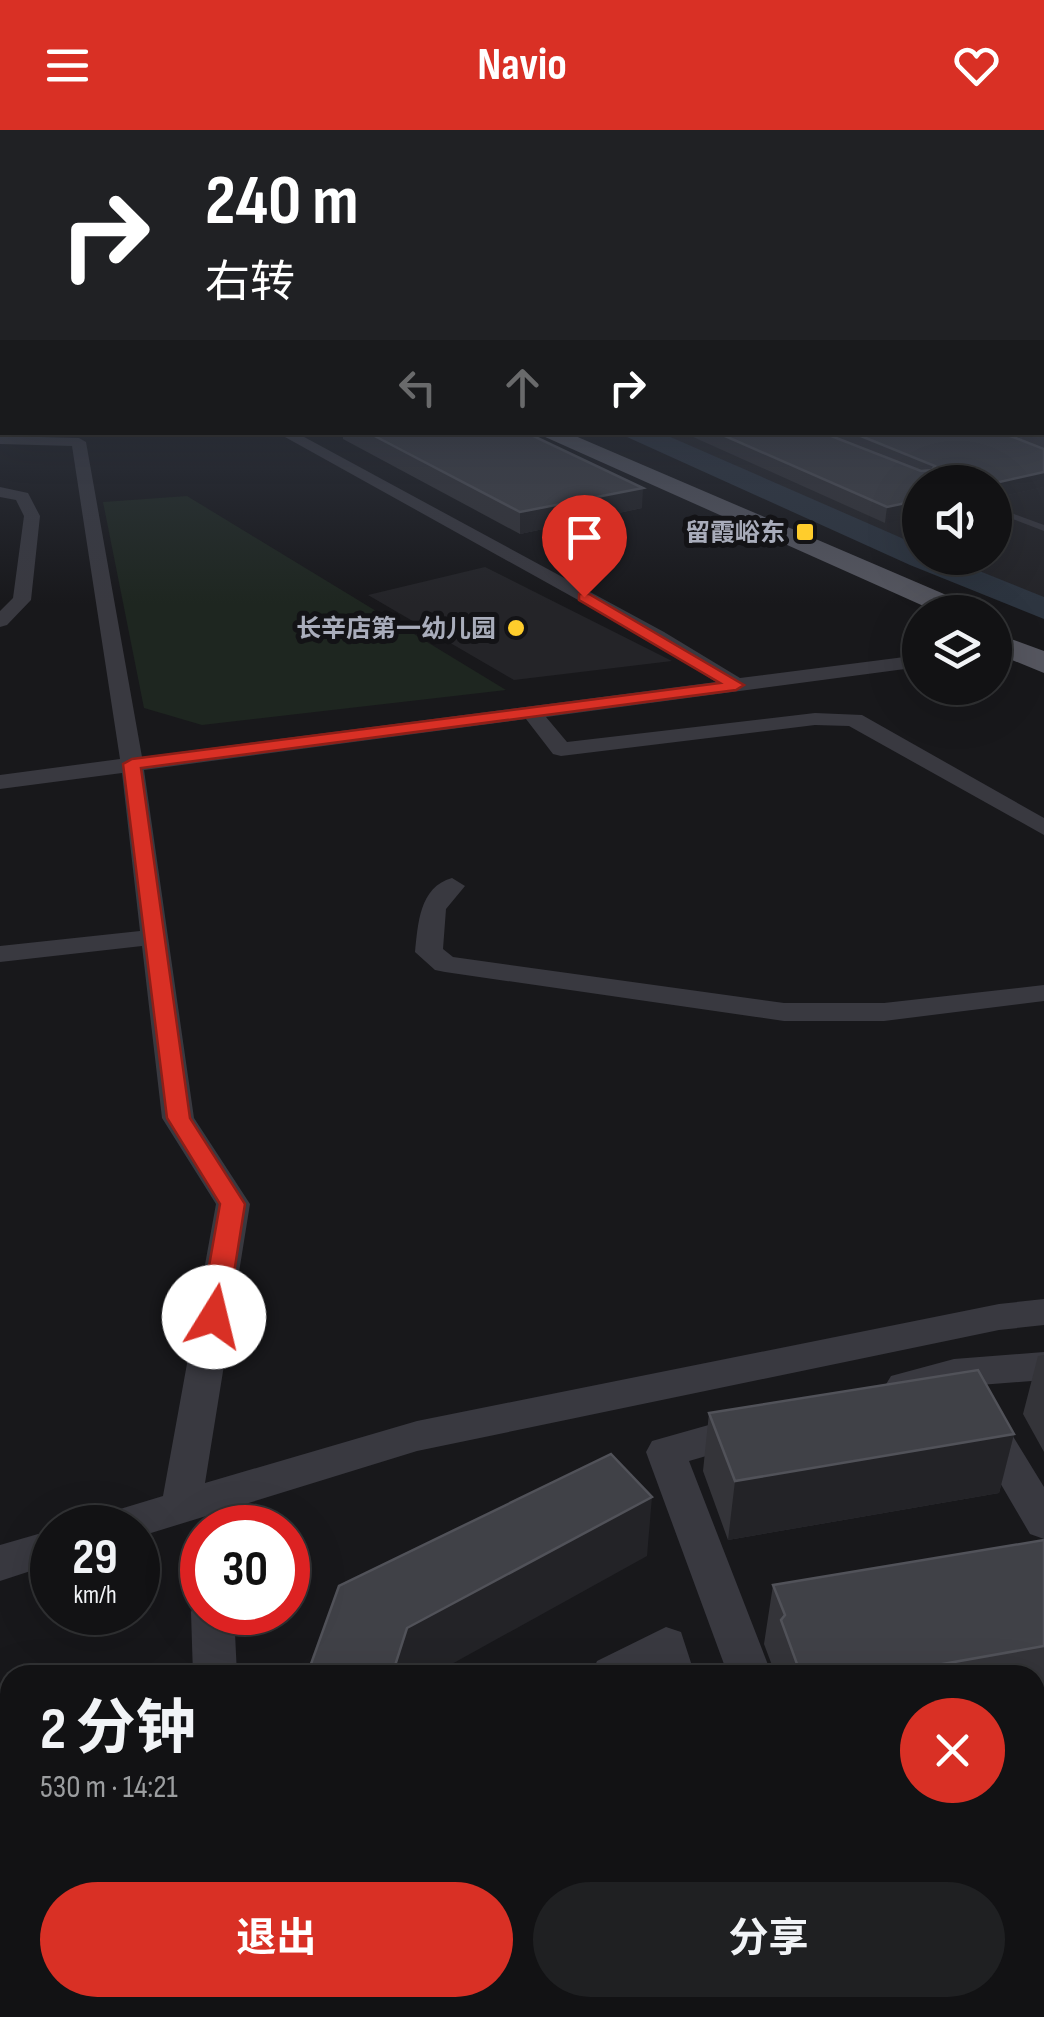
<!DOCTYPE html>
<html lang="zh">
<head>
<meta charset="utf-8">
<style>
  body { margin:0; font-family:"Sofia Sans Condensed","Noto Sans SC",sans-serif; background:#1f2022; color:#f1f3f6; height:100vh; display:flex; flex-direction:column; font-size:38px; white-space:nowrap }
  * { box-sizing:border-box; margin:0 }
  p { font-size:32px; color:#9c9ea0 }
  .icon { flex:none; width:55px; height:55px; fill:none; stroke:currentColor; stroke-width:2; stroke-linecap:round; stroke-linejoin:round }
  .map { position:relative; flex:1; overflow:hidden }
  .sheet { position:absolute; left:0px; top:1535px; width:1045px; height:352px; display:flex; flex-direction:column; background:#121214; border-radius:30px 30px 0 0; box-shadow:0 10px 40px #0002,0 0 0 2px #313234 }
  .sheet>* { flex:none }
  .top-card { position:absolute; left:0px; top:0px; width:1045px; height:305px; box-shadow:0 10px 40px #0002,0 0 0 2px #313234; background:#202124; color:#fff; overflow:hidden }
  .fabs { position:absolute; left:902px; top:335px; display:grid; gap:20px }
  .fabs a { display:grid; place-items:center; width:110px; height:110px; border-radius:50%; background:#121214; box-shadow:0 10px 40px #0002,0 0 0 2px #313234; font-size:50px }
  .speed { position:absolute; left:30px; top:1375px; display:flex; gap:20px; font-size:50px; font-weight:700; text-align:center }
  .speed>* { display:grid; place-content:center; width:130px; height:130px; border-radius:50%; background:#121214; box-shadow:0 10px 40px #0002,0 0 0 2px #313234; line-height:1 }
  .speed small { font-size:25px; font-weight:400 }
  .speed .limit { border:15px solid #d22; background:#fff; color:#111 }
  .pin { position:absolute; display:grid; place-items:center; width:85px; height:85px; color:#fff; margin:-102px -42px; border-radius:50% 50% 50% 0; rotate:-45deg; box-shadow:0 0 10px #0007 }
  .pin .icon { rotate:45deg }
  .me { position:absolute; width:110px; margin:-55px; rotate:9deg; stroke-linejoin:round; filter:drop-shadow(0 0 8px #0008) }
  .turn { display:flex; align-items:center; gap:35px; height:210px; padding:0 40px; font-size:45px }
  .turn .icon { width:130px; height:130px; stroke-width:2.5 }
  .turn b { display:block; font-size:70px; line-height:85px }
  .lanes { display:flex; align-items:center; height:95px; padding:0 40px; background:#0003; justify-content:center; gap:50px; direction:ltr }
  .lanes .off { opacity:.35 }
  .round { display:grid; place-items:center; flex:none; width:105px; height:105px; border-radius:52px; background:#1f2022 }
  .summary { display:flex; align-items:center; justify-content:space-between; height:170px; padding:0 40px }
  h1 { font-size:60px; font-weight:700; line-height:75px }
  .primary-button { display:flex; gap:20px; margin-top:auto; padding:20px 40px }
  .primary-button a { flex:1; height:115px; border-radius:60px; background:#d93025; color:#fff; font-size:40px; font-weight:700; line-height:115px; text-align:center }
  .primary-button a+a { background:#1f2022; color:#f1f3f6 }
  header { display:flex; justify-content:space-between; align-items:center; height:130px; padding:0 40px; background:#d93025; color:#fff; font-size:45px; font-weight:700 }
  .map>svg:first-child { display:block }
  .built { fill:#242428 }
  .green { fill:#1e2620 }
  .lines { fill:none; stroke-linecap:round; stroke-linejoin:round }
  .river { fill:#2d3540; fill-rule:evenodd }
  .lane { fill:#393940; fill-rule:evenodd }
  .street { fill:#393940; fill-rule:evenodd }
  .primary { fill:#55565f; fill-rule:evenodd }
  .wall { fill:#343439; fill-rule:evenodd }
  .shaded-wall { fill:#232327 }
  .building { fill:#404147; stroke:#515259; stroke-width:2.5 }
  .route { fill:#d93025; stroke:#8d1f18; stroke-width:2.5 }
  .poi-dot { fill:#ffcd2c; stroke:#131316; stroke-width:4 }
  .labels { text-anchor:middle; stroke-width:10; stroke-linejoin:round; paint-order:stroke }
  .far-poi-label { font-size:25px; font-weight:bold; fill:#a9adbb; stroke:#131316; text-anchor:end }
</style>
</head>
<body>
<header><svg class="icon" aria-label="menu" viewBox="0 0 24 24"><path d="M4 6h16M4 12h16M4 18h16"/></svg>Navio<svg class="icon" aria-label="heart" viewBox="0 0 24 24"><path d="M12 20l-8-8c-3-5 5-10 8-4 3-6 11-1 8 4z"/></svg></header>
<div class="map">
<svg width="1044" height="1887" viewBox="0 0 1044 1887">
  <rect width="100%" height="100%" fill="#18181b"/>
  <path class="built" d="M1044 209V468L946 428H995V352H920V416L649 303 1042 302Z
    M485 437 672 531 514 550 368 465Z"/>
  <path class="green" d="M187 366 506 560 202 595 144 578 103 372Z"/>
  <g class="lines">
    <path class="river" d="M624 302H659L920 416V428H947L1044 467V489L910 435 627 307Z"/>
    <path class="lane" d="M1042 253H1044V257H1042Z
      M1044 302V306L997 315 993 313Z
      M995 377 1044 395V401L995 382Z"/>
    <path class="street" d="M276 302H295L664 502 740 548 920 525V537L546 587 567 612 815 583 862 585 1044 688V705L849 596 815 595 561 626 553 624 526 589 144 640 194 988 250 1074 205 1353 417 1291 999 1174 1044 1169V1195L999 1200 417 1321 138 1407V1398H91L97 1386 163 1366 216 1074 162 988 142 816 0 832V816L140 801 122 643 0 659V645L120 629 72 316 0 314V306L79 308 86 312 142 627 716 552 650 510Z
      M0 357 28 363 40 386 31 470 7 495 0 497V481L13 468 24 386 16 370 0 367Z
      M452 748 465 756 446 779 443 819 453 827 784 873H884L1044 855V871L884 891H784L445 842 435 840 415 822C418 795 419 757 452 748Z
      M1044 1222V1250L954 1257 904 1270 891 1266 885 1256 891 1246 954 1229Z
      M986 1281 1000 1285 1044 1357V1409L1030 1404 967 1296 972 1285Z
      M744 1285 758 1289 763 1300 758 1311 689 1331 772 1545H728L646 1322 652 1311Z
      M52 1400V1434L0 1451V1415Z
      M202 1467V1482H234L237 1545H193L191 1482 197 1469Z
      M666 1497 681 1502 695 1545H591L597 1531Z
      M1044 1598V1640L1035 1642V1600Z
      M1044 1727V1785L1035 1789V1731Z
      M207 1878H259L263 1887H210Z
      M347 1878H399L396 1887H344Z
      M726 1878H778L781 1887H729Z
      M918 1878H974L971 1887H914Z"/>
    <path class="primary" d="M534 302H566L972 476 976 482H937Z
      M995 503 1044 521V543L995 523Z"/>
  </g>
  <path class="wall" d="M1042 260H1044V357L995 368V352L885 393 682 302H1042ZM1023 303 1022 311 1007 305Z
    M343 302H525L642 378 520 404 343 309Z
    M1044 1225V1322L1023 1284 1038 1226Z
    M709 1283 1014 1304 999 1363 728 1410 703 1341Z
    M1044 1410V1571L1035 1572V1545H772L773 1538 764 1514 773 1455Z"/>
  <path class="shaded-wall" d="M1044 342V357L995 368V353Z
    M643 358 642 378 520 404V382Z
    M920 370V385L885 393 887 377Z
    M1014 1304 999 1363 728 1410 735 1351Z
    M652 1367 647 1426 432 1545H392L407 1498Z"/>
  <path class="building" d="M1042 261H1044V286H1042Z
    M1042 295H1044V306L1033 302H1042Z
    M367 302H525L643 358 520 382Z
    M716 302H821L921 341 932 340 935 336 851 302H1000L1044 319V342L995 353 920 352V370L887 377Z
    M978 1240 1014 1304 735 1351 709 1283Z
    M611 1324 652 1367 407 1498 392 1545H307L339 1456Z
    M1044 1410V1516L881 1545H801L781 1490 785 1485 773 1455Z
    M582 1878H691L697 1887H565Z"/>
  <linearGradient id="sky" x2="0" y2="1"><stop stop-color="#0d0d0f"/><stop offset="0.44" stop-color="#373d4a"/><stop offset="1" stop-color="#373d4a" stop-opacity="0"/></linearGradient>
  <rect width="1044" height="474" fill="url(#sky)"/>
  <path class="route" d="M579 464H589L744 555 736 560 141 638 190 988 245 1074 227 1187 223 1194H204L200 1187 220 1074 167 988 123 634 132 629 720 553 579 470Z"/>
  <g class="poi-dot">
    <rect x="795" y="392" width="20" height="20" rx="5"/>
    <circle cx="516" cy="498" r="10"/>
  </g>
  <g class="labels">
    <g class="far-poi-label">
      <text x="785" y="411">留霞峪东</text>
      <text x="496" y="507">长辛店第一幼儿园</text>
    </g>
  </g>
</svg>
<div class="fabs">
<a><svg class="icon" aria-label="sound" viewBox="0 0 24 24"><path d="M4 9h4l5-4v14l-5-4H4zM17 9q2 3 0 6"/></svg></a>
<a><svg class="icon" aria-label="layers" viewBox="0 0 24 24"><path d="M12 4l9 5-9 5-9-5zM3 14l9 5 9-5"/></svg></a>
</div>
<div class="speed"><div>29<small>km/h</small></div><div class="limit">30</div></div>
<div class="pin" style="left:584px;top:467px;background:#d93025"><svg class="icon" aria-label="arrive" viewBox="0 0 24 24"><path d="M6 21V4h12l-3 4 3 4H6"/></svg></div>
<svg class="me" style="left:214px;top:1187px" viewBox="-20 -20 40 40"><circle r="19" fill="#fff"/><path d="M0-13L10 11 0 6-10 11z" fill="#d93025"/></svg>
<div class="top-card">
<div class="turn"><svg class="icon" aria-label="right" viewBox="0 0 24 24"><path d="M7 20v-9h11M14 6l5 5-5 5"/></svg><div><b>240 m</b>右转</div></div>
<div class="lanes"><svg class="icon off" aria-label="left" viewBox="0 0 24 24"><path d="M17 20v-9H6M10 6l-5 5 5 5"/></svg><svg class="icon off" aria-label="ahead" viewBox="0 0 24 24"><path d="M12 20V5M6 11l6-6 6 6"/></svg><svg class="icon" aria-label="right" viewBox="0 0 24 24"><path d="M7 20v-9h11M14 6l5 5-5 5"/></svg></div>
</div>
<section class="sheet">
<div class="summary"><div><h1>2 分钟</h1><p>530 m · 14:21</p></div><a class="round" style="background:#d93025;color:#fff"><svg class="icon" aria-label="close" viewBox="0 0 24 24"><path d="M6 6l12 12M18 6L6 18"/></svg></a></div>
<div class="primary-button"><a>退出</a><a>分享</a></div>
</section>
</div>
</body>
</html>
